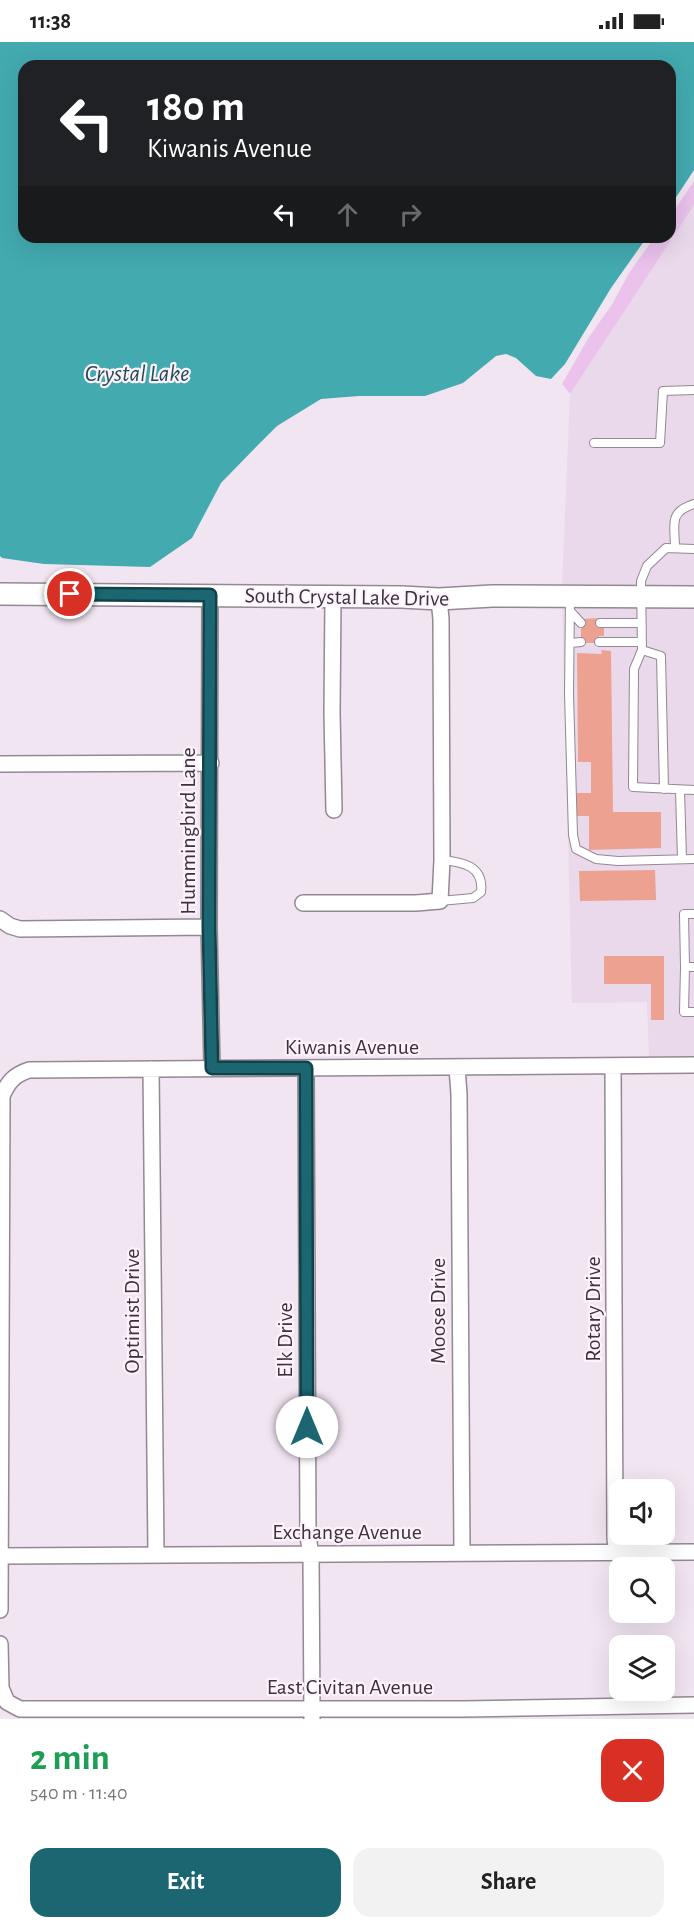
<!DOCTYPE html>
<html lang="en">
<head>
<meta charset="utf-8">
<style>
  body { margin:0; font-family:"Alegreya Sans",sans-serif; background:#f2f2f2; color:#222; height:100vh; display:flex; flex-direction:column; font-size:22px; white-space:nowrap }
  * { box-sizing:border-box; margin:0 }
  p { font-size:20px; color:#767676 }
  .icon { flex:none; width:33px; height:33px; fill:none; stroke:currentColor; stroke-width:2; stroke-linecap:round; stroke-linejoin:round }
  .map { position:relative; height:1677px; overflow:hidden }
  .details { display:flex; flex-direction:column; background:#fff; flex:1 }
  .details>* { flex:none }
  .banner { position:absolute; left:18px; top:18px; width:658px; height:183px; border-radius:18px; box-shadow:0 6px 24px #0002; background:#202124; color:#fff; overflow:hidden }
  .fabs { position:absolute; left:609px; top:1437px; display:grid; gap:12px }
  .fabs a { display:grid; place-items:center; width:66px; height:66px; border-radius:12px; background:#fff; box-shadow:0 6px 24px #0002; font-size:30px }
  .pin { position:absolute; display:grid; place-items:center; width:51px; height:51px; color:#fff; margin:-26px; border:3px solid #fff; border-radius:50%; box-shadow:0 2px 6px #0007 }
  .me { position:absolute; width:66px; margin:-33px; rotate:0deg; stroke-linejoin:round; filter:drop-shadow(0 0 4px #0008) }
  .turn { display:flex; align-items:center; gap:21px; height:126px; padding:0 30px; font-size:27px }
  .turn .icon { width:78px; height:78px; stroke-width:2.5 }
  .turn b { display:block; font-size:42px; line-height:51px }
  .lanes { display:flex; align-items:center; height:57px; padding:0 30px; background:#0003; justify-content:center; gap:30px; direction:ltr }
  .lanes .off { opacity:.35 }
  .round { display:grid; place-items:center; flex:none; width:63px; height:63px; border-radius:18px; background:#f2f2f2 }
  .head { display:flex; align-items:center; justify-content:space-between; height:102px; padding:0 30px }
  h1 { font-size:36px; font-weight:700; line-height:45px; color:#1e9e55 }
  .cta { display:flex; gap:12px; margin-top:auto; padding:12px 30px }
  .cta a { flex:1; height:69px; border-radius:18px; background:#1b6671; color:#fff; font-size:24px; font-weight:700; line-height:69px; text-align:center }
  .cta a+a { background:#f2f2f2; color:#222 }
  .status { display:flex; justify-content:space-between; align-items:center; height:42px; padding:0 30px; background:#fff; direction:ltr }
  .status svg { height:16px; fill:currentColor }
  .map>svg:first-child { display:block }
  .built { fill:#ead8eb }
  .green { fill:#eac2ec }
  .water { fill:#43aab0 }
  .building { fill:#eda190 }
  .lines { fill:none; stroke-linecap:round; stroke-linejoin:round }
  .lane-casing { stroke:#938893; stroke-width:10 }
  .street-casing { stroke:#938893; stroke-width:18 }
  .secondary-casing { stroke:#938893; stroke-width:24 }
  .lane { stroke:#fff; stroke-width:8 }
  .street { stroke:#fff; stroke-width:15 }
  .secondary { stroke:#fff; stroke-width:21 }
  .route-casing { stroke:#124249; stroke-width:15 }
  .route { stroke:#1b6671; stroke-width:10 }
  .labels { text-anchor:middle; stroke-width:4.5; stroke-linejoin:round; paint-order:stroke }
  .street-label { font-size:22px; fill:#393439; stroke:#fff2ff }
  .water-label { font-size:24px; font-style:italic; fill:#214f51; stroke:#fff2ff }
</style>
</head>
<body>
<div class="status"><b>11:38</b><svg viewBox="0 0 49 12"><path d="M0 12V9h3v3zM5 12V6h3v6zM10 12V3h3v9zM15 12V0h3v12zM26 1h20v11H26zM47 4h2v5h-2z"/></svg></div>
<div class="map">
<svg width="694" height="1677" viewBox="0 0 694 1677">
  <rect width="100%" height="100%" fill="#f1e5f2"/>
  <path class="built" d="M694 163V547L562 546 570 352Z
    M562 561 694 563V1016H649L647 960 572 961Z"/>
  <path class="green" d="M694 139V163L570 352 562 342 589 295 613 261 629 231 655 195H670L671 173Z"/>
  <path class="water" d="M0 0H694V128L671 163 670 24H24V195H647L611 246 565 322 551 337 536 334 516 316 506 312 496 314 463 341 425 354H359L321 357 277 384 256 405 221 441 192 496 150 525 44 522 2 516 0 514Z"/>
  <path class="building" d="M600 576V584H604V594H599V601H581V577Z
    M601 608 611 609 613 770H661V806L589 808V774H577V751H591V720H578L577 611 602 612Z
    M655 828 656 858 580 859 579 829Z
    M604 914H664V978H651V942H604Z"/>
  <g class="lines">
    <defs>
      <path id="lane" d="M594 401H660L663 349 694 348
        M675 506C675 483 668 470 694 462
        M694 507 666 506 647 524 641 539 642 608 634 627 633 745 694 748
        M570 555 569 652 573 793 576 807 596 817 618 819 694 817
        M570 569 581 581
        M600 581H641
        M599 600H642
        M570 601 581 600
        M642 608 661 614 664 747
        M680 748 682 817
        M440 859 473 856 481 850C484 824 463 820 442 818
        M685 925 684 872H694
        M694 925H685L684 970H694"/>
      <path id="street" d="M210 553 209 885 212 1026
        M333 554 332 671 334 768
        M0 722 211 721
        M303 861H416L440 859 442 818 441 577 439 557
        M0 877 10 884 20 887 209 885
        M613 1024 615 1497 617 1510
        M306 1026 308 1495 311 1512 312 1677
        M457 1026 459 1052 462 1511
        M151 1027 156 1512
        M1 1514 694 1510
        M0 1568 2 1054C8 1040 14 1033 29 1028L694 1023
        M0 1602 1 1646 7 1660 20 1667H463L694 1663"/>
      <path id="secondary" d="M0 552 402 555 439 557 492 554 694 555"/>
    </defs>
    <use href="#lane" class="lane-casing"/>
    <use href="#street" class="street-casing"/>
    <use href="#secondary" class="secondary-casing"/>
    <use href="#lane" class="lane"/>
    <use href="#street" class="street"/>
    <use href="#secondary" class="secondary"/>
  </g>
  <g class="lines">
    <defs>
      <path id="route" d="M70 552 210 553 209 885 212 1026H306L307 1385"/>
    </defs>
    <use href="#route" class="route-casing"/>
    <use href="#route" class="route"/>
  </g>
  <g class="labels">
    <g class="street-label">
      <text transform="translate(347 554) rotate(1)" y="8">South Crystal Lake Drive</text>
      <text transform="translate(187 789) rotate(-90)" y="8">Hummingbird Lane</text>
      <text x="352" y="1012">Kiwanis Avenue</text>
      <text transform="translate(592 1267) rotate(-90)" y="8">Rotary Drive</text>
      <text transform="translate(131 1269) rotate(-90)" y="8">Optimist Drive</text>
      <text transform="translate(437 1269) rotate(-90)" y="8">Moose Drive</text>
      <text transform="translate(284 1298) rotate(-90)" y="8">Elk Drive</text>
      <text x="347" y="1497">Exchange Avenue</text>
      <text x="350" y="1652">East Civitan Avenue</text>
    </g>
    <g class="water-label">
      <text x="137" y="339">Crystal Lake</text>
    </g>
  </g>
</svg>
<div class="fabs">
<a><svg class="icon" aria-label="sound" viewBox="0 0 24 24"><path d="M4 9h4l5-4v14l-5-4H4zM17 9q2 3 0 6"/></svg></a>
<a><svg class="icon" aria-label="search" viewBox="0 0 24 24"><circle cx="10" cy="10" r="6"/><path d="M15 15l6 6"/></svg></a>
<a><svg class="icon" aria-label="layers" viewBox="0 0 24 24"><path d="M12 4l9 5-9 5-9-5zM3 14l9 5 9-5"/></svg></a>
</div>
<div class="pin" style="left:70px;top:552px;background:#d93025"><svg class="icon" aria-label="arrive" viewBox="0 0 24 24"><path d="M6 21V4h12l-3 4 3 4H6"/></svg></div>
<svg class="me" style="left:307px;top:1385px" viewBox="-20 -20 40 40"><circle r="19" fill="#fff"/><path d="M0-13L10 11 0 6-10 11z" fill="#1b6671"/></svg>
<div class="banner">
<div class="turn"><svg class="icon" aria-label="left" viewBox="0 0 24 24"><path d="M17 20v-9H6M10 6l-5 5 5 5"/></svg><div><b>180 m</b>Kiwanis Avenue</div></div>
<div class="lanes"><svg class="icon" aria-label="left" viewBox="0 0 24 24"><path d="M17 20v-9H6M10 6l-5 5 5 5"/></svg><svg class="icon off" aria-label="ahead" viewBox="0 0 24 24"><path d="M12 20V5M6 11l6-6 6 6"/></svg><svg class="icon off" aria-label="right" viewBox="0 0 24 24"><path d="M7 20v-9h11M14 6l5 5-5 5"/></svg></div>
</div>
</div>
<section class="details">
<div class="head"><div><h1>2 min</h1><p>540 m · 11:40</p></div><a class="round" style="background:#d93025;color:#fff"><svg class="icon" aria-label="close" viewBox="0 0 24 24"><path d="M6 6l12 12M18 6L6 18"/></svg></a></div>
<div class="cta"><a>Exit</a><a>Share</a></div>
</section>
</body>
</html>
